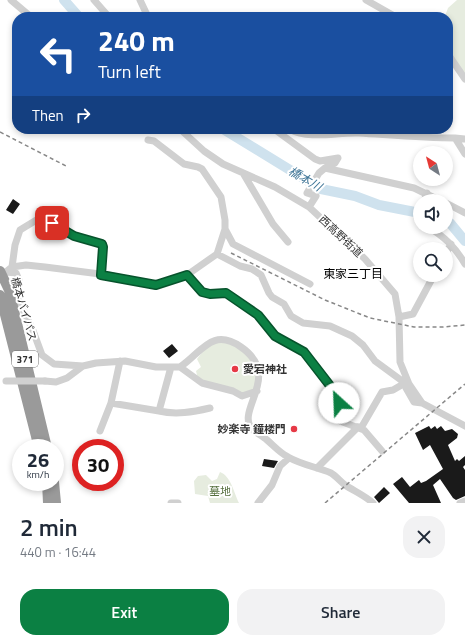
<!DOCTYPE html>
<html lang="en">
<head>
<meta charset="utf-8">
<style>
  body { margin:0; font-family:"Titillium Web","Noto Sans JP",sans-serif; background:#f2f2f3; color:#1f2937; height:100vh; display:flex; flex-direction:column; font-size:15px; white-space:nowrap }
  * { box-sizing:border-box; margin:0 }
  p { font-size:13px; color:#747a83 }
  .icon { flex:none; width:22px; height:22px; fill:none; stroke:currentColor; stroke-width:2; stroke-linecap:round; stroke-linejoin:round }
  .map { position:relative; height:503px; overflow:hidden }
  .panel { display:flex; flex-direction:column; background:#fff; flex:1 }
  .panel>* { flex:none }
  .hud { position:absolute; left:12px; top:12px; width:441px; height:122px; border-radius:16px; box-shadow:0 2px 6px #0003; background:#1a4fa0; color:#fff; overflow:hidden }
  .needle { width:26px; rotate:324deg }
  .buttons { position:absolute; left:413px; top:146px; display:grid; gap:8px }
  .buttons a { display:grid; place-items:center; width:40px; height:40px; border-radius:50%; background:#fff; box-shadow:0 2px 6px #0003; font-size:20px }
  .speed { position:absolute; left:12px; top:439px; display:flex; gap:8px; font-size:20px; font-weight:700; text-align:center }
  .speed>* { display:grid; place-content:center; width:52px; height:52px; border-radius:50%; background:#fff; box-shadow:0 2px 6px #0003; line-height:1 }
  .speed small { font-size:10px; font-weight:400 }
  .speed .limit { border:6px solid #d22; background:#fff; color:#111 }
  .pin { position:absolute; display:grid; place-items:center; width:34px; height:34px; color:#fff; margin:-17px; border-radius:8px; box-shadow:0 2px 6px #0006 }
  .me { position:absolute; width:44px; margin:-22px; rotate:335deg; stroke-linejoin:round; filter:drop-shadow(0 0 3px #0008) }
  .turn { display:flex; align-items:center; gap:14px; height:84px; padding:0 20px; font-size:18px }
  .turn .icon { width:52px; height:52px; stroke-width:2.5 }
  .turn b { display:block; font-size:28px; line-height:34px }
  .then { display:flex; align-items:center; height:38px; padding:0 20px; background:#0003; gap:8px; font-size:15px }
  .round { display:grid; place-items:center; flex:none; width:42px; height:42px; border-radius:16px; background:#f2f2f3 }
  .head { display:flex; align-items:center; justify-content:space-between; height:68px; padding:0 20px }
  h1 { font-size:24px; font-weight:600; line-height:30px }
  .cta { display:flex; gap:8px; margin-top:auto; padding:8px 20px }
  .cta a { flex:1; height:46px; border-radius:16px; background:#0b8043; color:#fff; font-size:16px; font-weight:600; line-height:46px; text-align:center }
  .cta a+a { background:#f2f2f3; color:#1f2937 }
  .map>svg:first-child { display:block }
  .green { fill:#e6ecdf }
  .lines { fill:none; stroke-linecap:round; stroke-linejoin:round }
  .river { stroke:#cfe2ee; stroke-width:10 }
  .building { fill:#1a1a1a }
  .minor { stroke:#d0d0d0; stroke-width:7 }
  .highway { stroke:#9a9a9a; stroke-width:10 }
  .rail { stroke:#888; stroke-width:1.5; stroke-dasharray:4 3; stroke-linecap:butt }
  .minor-bridge { stroke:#d0d0d0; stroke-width:7 }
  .route-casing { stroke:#07532c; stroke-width:10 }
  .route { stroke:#0b8043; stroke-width:7 }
  .poi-dot { fill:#e63946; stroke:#fff; stroke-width:1.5 }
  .labels { text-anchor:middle; stroke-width:4; stroke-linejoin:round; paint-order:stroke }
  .shield { fill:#fff; stroke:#707070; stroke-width:1 }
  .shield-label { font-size:10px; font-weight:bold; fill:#333 }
  .street-label { font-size:11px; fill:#333; stroke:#fff }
  .poi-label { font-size:11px; font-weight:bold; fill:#333; stroke:#fff; text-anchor:start }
  .park-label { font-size:11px; fill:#56703f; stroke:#fff }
  .water-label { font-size:12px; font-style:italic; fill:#3f7597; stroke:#fff }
  .neighbourhood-label { font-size:12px; fill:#000; stroke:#fff }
</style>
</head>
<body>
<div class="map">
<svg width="465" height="503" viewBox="0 0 465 503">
  <rect width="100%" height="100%" fill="#fff"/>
  <path class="green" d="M457 0H465V79L448 54V17L445 16 448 8Z
    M229 341 253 358 258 388 246 395 198 379 196 371 201 367 197 359C210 343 208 344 229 341Z
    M220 472C231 476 234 493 239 503H210L208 496 195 494 194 481 198 476 206 475 212 481 217 479Z"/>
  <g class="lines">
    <path class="river" d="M64 0 79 17
      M223 129 321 189 355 196 379 205 420 213
      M446 222 450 223 465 241"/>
  </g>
  <path class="building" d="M13 199 20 204 13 214 6 210Z
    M172 344 178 351 169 358 163 351Z
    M429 426 431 429 435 426 437 429 441 426 445 431 452 429 458 434 457 438 448 445 455 461 457 459 459 461 465 456V465L463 467 465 470V496L456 500 453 498 440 479 433 485 441 503H409L393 484 402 477 410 487 419 480 421 483 426 481 443 469 430 445 423 450 415 433Z
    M264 459 278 461 274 468 262 466Z
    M384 487 390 493 379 503 374 497Z"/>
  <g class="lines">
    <path class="minor" d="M11 0 31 17
      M94 0 109 17
      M140 0 148 17
      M366 0 396 17
      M448 54 465 79
      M180 129 204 151 223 164 275 187 309 207 365 259 395 294 399 317 400 362 409 384 422 403 465 426
      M274 129 315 159 320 161 338 158 335 163 325 168
      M289 129C311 140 336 132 359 133 391 135 423 138 455 138L465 154
      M455 138 465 139
      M148 140 154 141 184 164 198 167 202 169 221 197 225 220V229
      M243 173 273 224 288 242
      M424 201 427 193
      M446 203 465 213
      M309 207 316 196 307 193 319 173 325 168 414 188 441 201
      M420 210 417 218 420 222
      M428 227C445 237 455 247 465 264
      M446 253 451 244
      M217 254 225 229 233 244 310 284
      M12 267 15 245 20 230 43 216 66 232 102 244 101 275
      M0 272H6L12 267 26 265 45 267 108 275 156 285 187 275 217 254 240 266 252 269 261 275 269 293 272 297 284 304 291 316 303 323 330 326 352 336 363 345 375 361 405 383 406 388 414 402 422 403
      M6 272 16 273 19 280 17 291 19 302 32 328 42 355 54 364 83 366
      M187 275 202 292 210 294 223 292 237 300 259 315 275 336 304 352 338 396V417L340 421 364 430 382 451
      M399 317 413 314 434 275
      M171 367 159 411C176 415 193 412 210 408
      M180 367 202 383 233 391 242 396 257 391
      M45 381 56 382 67 378 83 366 96 363 125 361 156 367H180C202 352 212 327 241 347 283 376 235 410 252 429 256 433 263 436 267 440 274 446 280 453 288 457 302 465 317 467 331 473 336 476 340 481 345 485 354 491 364 495 373 503
      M111 403 120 361
      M361 428 382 392 393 390 405 383H408
      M100 431 111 403 159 411
      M317 468 358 427
      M171 503H178
      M258 503 272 485 280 466 289 458
      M460 503 465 501"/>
    <path class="highway" d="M0 271 9 290 47 448
      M0 295 39 448
      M47 482 48 503
      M54 482 56 503"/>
    <path class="rail" d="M0 132 68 167
      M231 253 325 300 370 318 414 327H443L465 325
      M325 503 465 384"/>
    <path class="minor-bridge" d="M6 381H45"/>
  </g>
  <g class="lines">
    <defs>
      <path id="route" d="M52 223 74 236 102 244 103 247 101 275 156 285 187 275 202 292 210 294 226 293 258 315 275 336 304 352 338 396 339 403"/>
    </defs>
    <use href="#route" class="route-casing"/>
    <use href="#route" class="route"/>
  </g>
  <g class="poi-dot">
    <circle cx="235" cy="369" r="4"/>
    <circle cx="294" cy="429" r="4"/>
  </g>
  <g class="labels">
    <rect class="shield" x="12" y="351" width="26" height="16" rx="3"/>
    <g class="shield-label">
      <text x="25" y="363">371</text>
    </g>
    <g class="street-label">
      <text transform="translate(341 236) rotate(43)" y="4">西高野街道</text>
      <text transform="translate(24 309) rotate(74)" y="4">橋本バイパス</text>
    </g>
    <g class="poi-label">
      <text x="243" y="373">愛宕神社</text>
      <text x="286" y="433" text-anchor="end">妙楽寺 鐘楼門</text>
    </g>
    <g class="park-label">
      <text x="220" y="495">墓地</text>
    </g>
    <g class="water-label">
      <text transform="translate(305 179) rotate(30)" y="4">橋本川</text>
    </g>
    <g class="neighbourhood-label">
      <text x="353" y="278">東家三丁目</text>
    </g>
  </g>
</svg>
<div class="buttons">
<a><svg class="needle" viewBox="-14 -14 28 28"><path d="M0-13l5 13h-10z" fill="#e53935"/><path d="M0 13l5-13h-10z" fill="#747a83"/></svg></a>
<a><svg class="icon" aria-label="sound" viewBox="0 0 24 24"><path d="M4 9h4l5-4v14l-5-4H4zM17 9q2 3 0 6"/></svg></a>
<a><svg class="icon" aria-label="search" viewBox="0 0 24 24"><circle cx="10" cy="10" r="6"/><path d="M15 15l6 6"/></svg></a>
</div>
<div class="speed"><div>26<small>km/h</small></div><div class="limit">30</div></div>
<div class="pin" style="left:52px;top:223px;background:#d93025"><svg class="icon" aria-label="arrive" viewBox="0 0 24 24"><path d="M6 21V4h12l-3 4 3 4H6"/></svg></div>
<svg class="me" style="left:339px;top:403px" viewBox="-20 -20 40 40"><circle r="19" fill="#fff"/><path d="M0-13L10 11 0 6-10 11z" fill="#0b8043"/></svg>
<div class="hud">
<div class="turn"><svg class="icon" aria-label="left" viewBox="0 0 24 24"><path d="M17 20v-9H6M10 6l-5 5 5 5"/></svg><div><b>240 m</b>Turn left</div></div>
<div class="then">Then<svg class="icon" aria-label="right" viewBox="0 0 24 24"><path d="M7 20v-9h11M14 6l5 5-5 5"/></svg></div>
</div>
</div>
<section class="panel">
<div class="head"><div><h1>2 min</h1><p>440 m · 16:44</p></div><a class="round"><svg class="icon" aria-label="close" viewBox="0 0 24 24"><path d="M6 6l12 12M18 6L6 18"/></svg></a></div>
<div class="cta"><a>Exit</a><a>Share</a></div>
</section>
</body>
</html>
